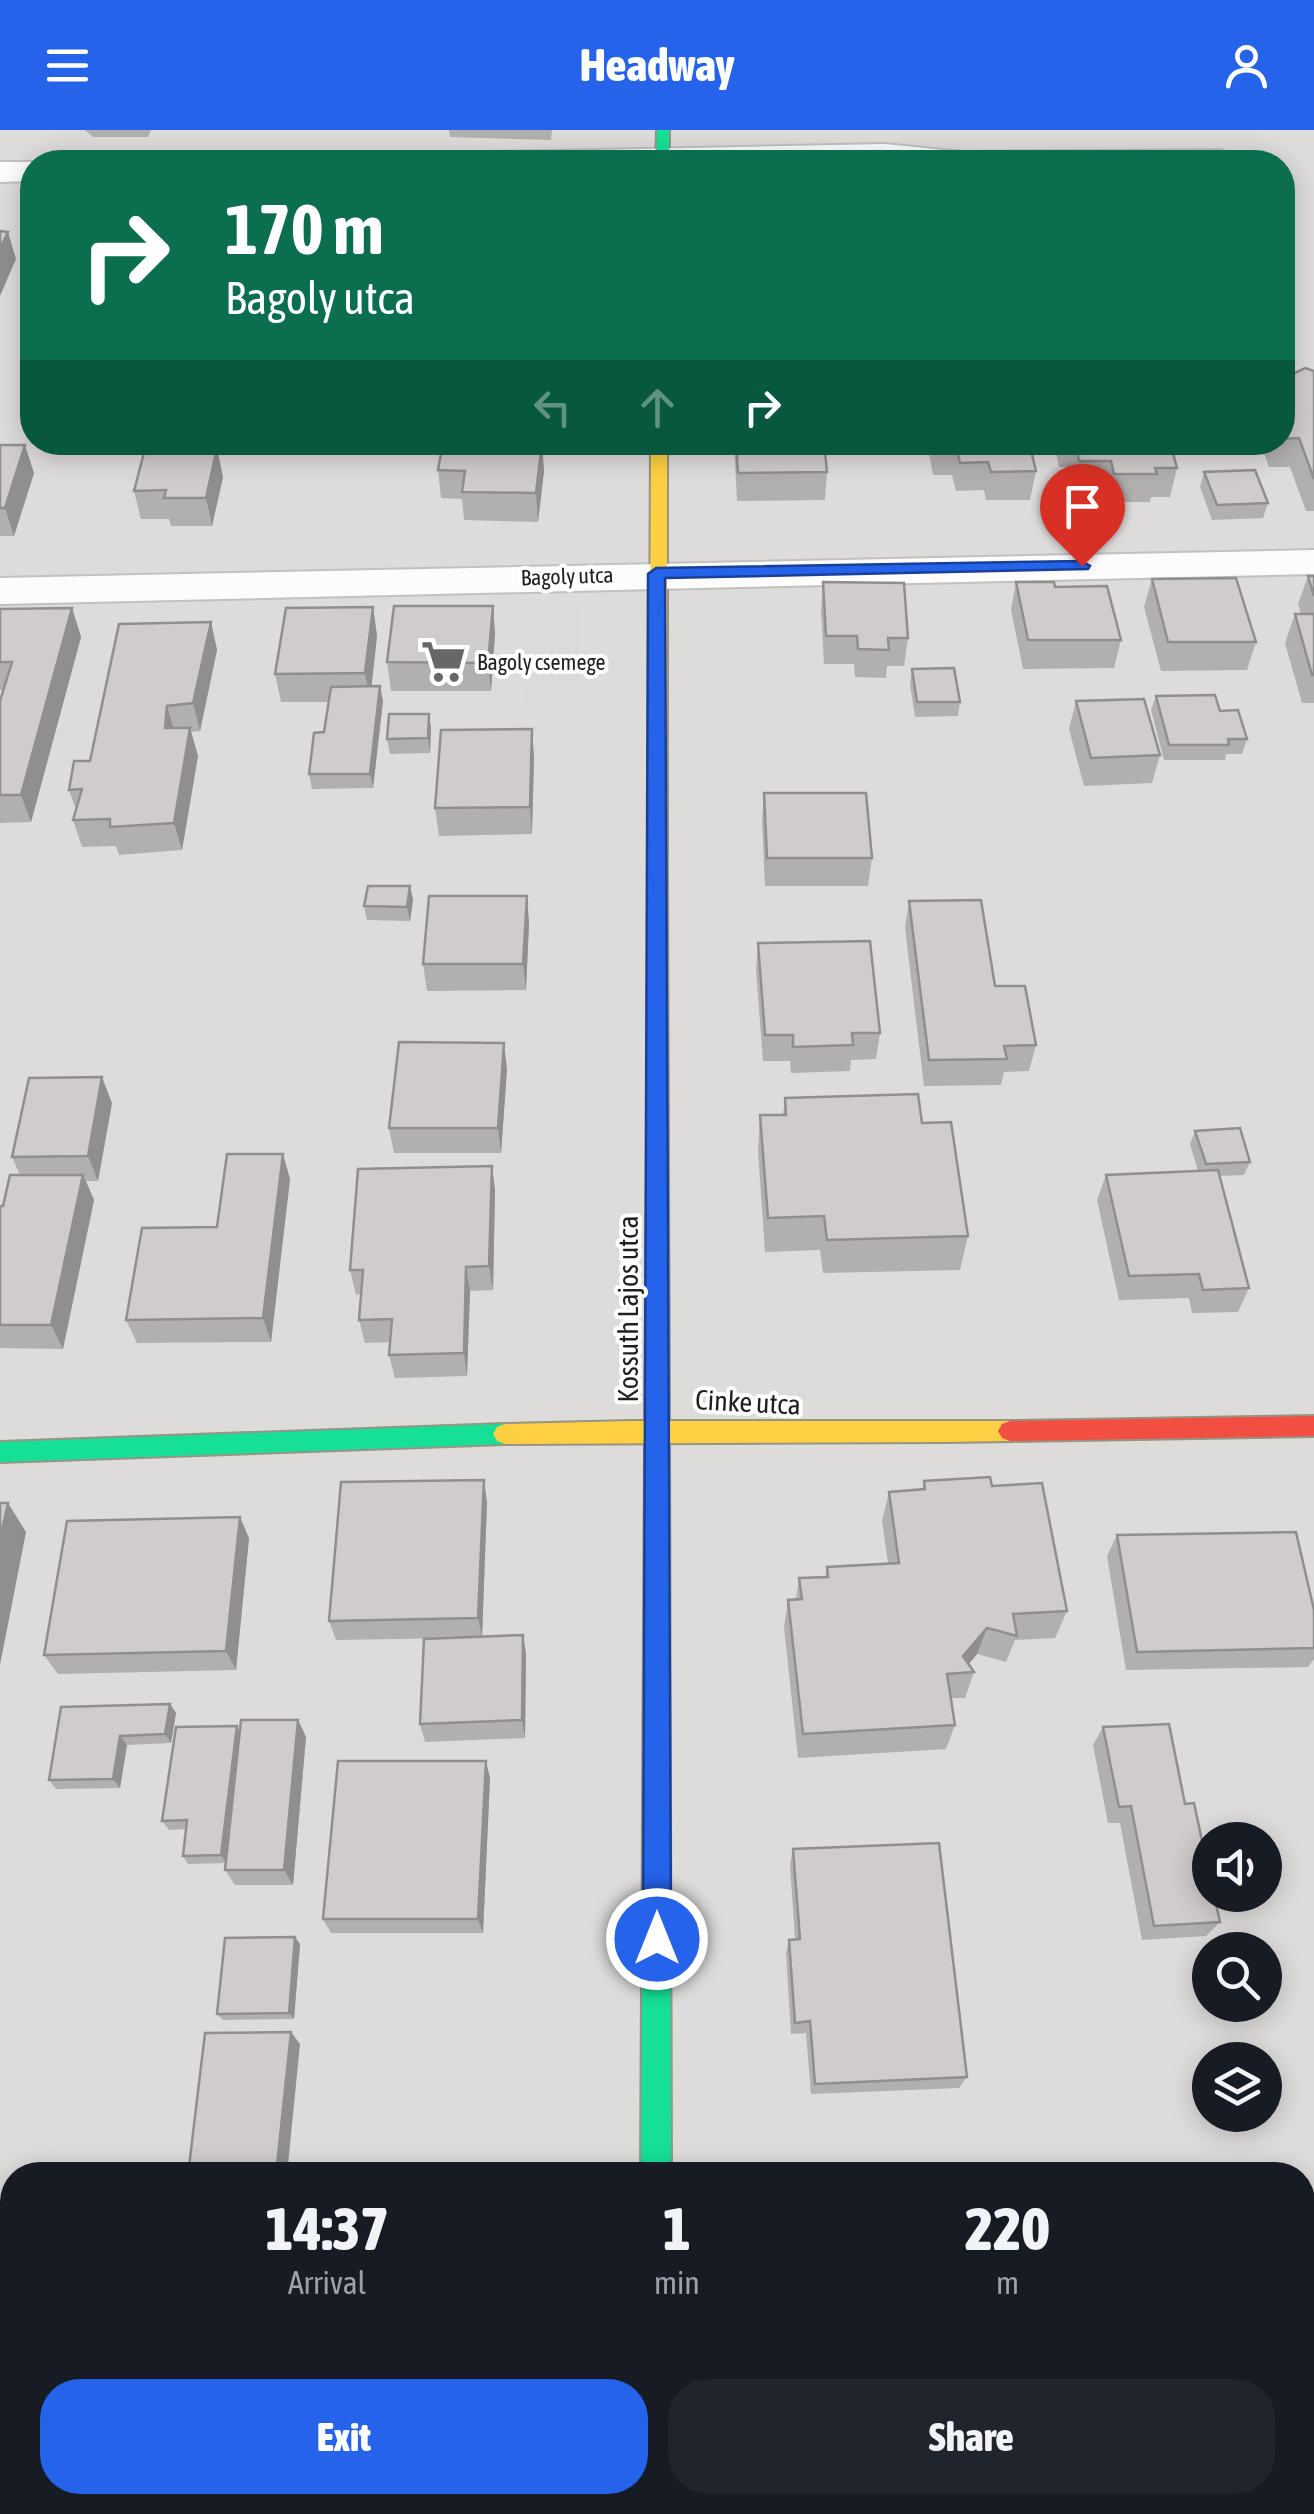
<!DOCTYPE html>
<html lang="en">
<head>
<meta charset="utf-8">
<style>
  body { margin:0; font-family:"Asap Condensed",sans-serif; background:#20242c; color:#f1f3f6; height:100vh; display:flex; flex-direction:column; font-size:38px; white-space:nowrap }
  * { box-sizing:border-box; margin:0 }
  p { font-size:32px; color:#9ea1a6 }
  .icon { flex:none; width:55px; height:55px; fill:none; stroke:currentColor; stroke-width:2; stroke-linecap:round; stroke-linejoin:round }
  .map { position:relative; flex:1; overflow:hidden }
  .drawer { position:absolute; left:0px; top:2032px; width:1315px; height:352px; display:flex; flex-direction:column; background:#171b24; border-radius:40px 40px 0 0; box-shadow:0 5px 25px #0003 }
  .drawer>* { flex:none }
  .top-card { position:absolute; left:20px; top:20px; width:1275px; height:305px; border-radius:40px; box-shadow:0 5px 25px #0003; background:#0b6e4f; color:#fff; overflow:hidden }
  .tools { position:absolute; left:1192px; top:1692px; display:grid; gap:20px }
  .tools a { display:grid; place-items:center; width:90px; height:90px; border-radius:50%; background:#171b24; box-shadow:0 5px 25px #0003; font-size:50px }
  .pin { position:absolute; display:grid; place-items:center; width:85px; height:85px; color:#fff; margin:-102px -42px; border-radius:50% 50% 50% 0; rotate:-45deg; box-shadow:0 0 10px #0007 }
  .pin .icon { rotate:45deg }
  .me { position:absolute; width:110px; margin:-55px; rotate:0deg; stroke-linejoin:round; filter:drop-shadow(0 0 8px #0008) }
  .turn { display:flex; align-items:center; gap:35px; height:210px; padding:0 40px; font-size:45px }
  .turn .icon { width:130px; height:130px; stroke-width:2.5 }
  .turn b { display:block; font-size:70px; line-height:85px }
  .lanes { display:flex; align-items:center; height:95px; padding:0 40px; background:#0003; justify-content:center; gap:50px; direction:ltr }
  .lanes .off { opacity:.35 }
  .eta { display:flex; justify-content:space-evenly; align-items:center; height:170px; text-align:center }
  .eta b { font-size:60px; font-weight:800; line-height:70px }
  .action { display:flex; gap:20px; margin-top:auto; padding:20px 40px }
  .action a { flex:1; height:115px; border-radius:40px; background:#2563eb; color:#fff; font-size:40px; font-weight:800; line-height:115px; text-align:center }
  .action a+a { background:#20242c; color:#f1f3f6 }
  header { display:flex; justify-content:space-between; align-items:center; height:130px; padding:0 40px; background:#2563eb; color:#fff; font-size:45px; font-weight:800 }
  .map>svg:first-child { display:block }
  .residential { fill:#dddcdb; fill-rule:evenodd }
  .parking { fill:#dcdbda }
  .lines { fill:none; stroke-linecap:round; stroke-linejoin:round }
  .street-casing { stroke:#c1c1bf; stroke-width:4 }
  .fast-casing { stroke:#969483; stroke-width:4 }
  .slow-casing { stroke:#969483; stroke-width:4 }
  .jam-casing { stroke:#969483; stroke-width:4 }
  .street { fill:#fcfcfc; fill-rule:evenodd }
  .fast { fill:#16e098; fill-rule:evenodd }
  .slow { fill:#ffcf43; fill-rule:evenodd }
  .jam { fill:#f24e42; fill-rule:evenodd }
  .wall { fill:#b2afaf }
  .shaded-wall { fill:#918f8e }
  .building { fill:#cfcccb; stroke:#918f8e; stroke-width:2.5 }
  .route { fill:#2563eb; stroke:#184099; stroke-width:2.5 }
  .labels { text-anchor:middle; stroke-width:8; stroke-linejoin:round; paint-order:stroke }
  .far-street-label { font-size:22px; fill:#202020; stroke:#fff }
  .far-poi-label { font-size:22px; fill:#202020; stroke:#fff; text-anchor:start }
  .street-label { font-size:28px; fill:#202020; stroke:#fff }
</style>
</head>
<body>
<header><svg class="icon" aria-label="menu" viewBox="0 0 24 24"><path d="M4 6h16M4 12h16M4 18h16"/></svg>Headway<svg class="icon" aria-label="person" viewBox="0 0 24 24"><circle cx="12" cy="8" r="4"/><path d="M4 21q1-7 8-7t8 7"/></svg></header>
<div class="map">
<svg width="1314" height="2384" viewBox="0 0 1314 2384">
  <rect width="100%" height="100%" fill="#eeece9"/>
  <path class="residential" d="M0 0H1314V2384H0ZM32 32H1282V312H32ZM1210 1710H1265V1765H1210ZM1210 1820H1265V1875H1210ZM1210 1930H1265V1985H1210ZM12 2045H1302V2372H12Z"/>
  <path class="parking" d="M580 480 577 576H525L531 481Z"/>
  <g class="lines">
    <defs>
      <path id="street" d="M885 14 963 22 1222 20 1238 30 475 32 491 22Z
        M0 32H37H32V51L0 52Z
        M1314 420V444L0 474V448Z"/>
      <path id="fast" d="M657 0H669V32H656Z
        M505 1294 513 1297 517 1304 513 1311 505 1314 0 1332V1312Z
        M657 1299 665 1302 669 1309 671 2045H641L645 1309 649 1302Z
        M639 2372H671V2384H639Z"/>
      <path id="slow" d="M651 312H667V747L658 754 649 747Z
        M631 1291H1010L1018 1294 1022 1301 1018 1308 1010 1311 947 1312 505 1314 497 1311 493 1304 497 1297 505 1294Z"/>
      <path id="jam" d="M658 740 667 747 669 1309 665 1316 657 1319 649 1316 645 1309 649 747Z
        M1314 1286V1306L1010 1311 1002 1308 998 1301 1002 1294 1010 1291Z"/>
    </defs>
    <use href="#street" class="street-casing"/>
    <use href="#fast" class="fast-casing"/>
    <use href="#slow" class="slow-casing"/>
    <use href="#jam" class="jam-casing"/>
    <use href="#street" class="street"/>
    <use href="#fast" class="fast"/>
    <use href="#slow" class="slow"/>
    <use href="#jam" class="jam"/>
  </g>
  <path class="wall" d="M85 0H151L148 7H93Z
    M449 0H552L551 10 450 7Z
    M1314 241V381H1306L1290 337H1269L1260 312H1282V249Z
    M443 312H567V319H542L544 341 538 392 464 390 462 369 441 368 438 340Z
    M734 312H824L827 342 825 370 737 371Z
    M927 312H1029L1036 341 1030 370H986L984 360 956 361 952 345H933Z
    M1054 312H1170L1177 338 1170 367H1151L1150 372H1107L1104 359H1074L1068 337H1059Z
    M0 315 34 343 14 406H0Z
    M1204 342 1268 373 1263 388 1212 390 1200 357Z
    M223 347 212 396H171L169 389H141L134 361Z
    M1308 446H1314V573H1302L1285 513 1295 484H1301L1298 474Z
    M1152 449 1256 512 1247 540 1161 541 1144 477Z
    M823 452 908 508 904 536H887L886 548 855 547 854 534H824L821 481Z
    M1016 452 1055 457 1121 510 1114 538 1023 539 1011 480Z
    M493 476 495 504 491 561H391L387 532Z
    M373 477 377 506 371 556H380L383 571 373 658 312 659 309 644 324 602 329 572H281L275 544Z
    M72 478 81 507 31 692 0 693V571L3 560H0V479Z
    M211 492 217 520 200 601 191 602 198 626 182 720 119 725 116 716 82 717 73 690 76 680 69 660 90 631Z
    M912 539 960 572 958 586 915 587 910 554Z
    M1156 566 1220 581 1247 609 1242 624H1226L1225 630H1164L1151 580Z
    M1076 571 1160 625 1152 653 1084 656 1069 599Z
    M429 584 431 598 430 623 390 624 387 609Z
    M534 626 532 704 439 706 435 678Z
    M764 663 872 728 868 756H765L762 691Z
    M410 756 413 770 410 791 367 790 364 776Z
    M909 771 995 856 1036 915 1029 941 1004 942 1001 955 924 956 905 798Z
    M529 793 526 860 427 861 423 834Z
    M758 813 880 903 876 929 851 930 850 941 791 943 790 931H763L756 840Z
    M507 939 501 1023H394L389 998Z
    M785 968 922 993 968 1106 960 1140 823 1143 820 1120 765 1122 758 1021 760 985H783Z
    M112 973 98 1051H86L94 1070 63 1219 0 1218V1076H3L20 1045 12 1027Z
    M1195 1001 1250 1032 1244 1045 1220 1046 1249 1158 1238 1182 1192 1183 1189 1168 1119 1170 1097 1070 1106 1045 1198 1041 1190 1014Z
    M492 1036 495 1061 493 1160 470 1161 467 1246 395 1248 389 1225 390 1212 365 1213 359 1190 361 1164 356 1165 350 1140Z
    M290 1049 271 1212 137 1213 126 1190 217 1097Z
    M924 1351 992 1356 1067 1481 1055 1508 1015 1510 1006 1532 977 1524 969 1534 974 1542 965 1568H951L955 1595 946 1619 798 1628 784 1497 788 1470 796 1469 799 1448 825 1447 827 1437 888 1433 882 1391 889 1362 922 1360Z
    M487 1372 482 1507 523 1505 526 1524 525 1608 425 1612 420 1594 457 1508 336 1510 329 1491Z
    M1117 1405 1314 1480V1529L1308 1537 1126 1540 1107 1426Z
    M249 1408 236 1540 58 1544 44 1525Z
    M170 1574 176 1583 171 1613 127 1615 120 1658 56 1659 49 1650Z
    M298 1590 306 1607 293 1755H235L225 1740 226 1733 188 1734 183 1726 186 1699 169 1700 162 1691 240 1602Z
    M1103 1597 1185 1674 1220 1792 1206 1806 1142 1810 1120 1693H1108L1093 1615Z
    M490 1648 483 1803H331L323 1789Z
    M793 1719 967 1947 959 1958 811 1964 806 1903 791 1904 786 1823 789 1810 795 1809 790 1735Z
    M300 1814 294 1889 223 1890 217 1884Z
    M833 2372H1059L1060 2384H834Z
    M1119 2372H1216L1217 2384H1120Z"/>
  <path class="shaded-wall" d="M8 102 16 129 0 166V119Z
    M542 312 544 341 538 392 536 363Z
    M25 315 34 343 14 406 5 378Z
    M217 318 223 347 212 396 206 368Z
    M493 476 495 504 491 561 488 533Z
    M373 477 377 506 370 571 365 543Z
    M72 478 81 507 31 692 21 665Z
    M211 492 217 520 200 601 193 573Z
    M380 556 383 571 373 658 370 644Z
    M167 576 175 604 165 598Z
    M429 584 431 598 430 623 428 608Z
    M190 598 198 626 182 720 174 693Z
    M532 599 534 626 532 704 530 677Z
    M410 756 413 770 410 791 407 777Z
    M527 766 529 793 526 860 523 834Z
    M504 913 507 939 501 1023 498 998Z
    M102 947 112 973 98 1051 88 1026Z
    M283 1024 290 1049 271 1212 263 1188Z
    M492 1036 495 1061 493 1160 489 1136Z
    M83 1045 94 1070 63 1219 51 1195Z
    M466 1137 470 1161 467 1246 464 1223Z
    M484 1350 487 1372 482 1507 478 1488Z
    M8 1373 26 1402 0 1535V1409Z
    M240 1387 249 1408 236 1540 226 1521Z
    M987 1498 977 1524 961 1543 963 1526Z
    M523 1505 526 1524 525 1608 522 1590Z
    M170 1574 176 1583 171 1613 165 1604Z
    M298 1590 306 1607 293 1755 284 1740Z
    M237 1596 242 1606 226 1733 221 1725Z
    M120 1606 127 1615 120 1658 113 1649Z
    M486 1631 490 1648 483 1803 478 1789Z
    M295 1807 300 1814 294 1889 289 1883Z
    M291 1902 300 1914 287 2045H276Z"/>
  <path class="building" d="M975 27 976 32H900V31Z
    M0 101 8 102 0 119Z
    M1305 238 1314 241V349L1299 308 1282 309V249Z
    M443 312H542L536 363 462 362 465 341 438 340Z
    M736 312H824L827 342 738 343Z
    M936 312H1029L1036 341 991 342 988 332 960 333 956 317H937Z
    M1075 312H1170L1177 338H1155L1157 344H1114L1111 331H1079Z
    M0 315H25L5 378H0Z
    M217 318 206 368H164L166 360 134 361 145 319Z
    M1255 340 1268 373 1217 375 1204 342Z
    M1308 446H1314V466Z
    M1236 448 1256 512H1168L1152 449Z
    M823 452 904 453 908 508H888L889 520 858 519 857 506H826Z
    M1016 452H1054L1055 457 1107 456 1121 510H1028Z
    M394 476H493L488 533 387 532Z
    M373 477 365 543 275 544 286 478Z
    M72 478 21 665H0V571L12 532H0V479Z
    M1295 484H1314V545H1312Z
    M211 492 193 573 167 576 165 598H190L174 693 110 697V689L73 690 82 659 69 660 74 631H90L119 494Z
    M954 538 960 572H917L912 539Z
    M380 556 370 644H309L314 603 324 602 331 557Z
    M1215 565 1220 581 1238 580 1247 609H1228L1229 615H1169L1156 566Z
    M1144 569 1160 625 1091 628 1076 571Z
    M389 584H429L428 608 387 609Z
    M532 599 530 677 435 678 441 600Z
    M764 663H866L872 728H767Z
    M368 756H410L407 777 364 776Z
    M429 766H527L523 834H423Z
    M981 770 995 856H1025L1036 915 1004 916 1007 929 929 930 909 771Z
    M870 811 880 903H852L853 915 793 917V905H765L758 813Z
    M399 912 504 913 498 998H389Z
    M102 947 88 1026 12 1027 29 948Z
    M918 964 922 993 951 992 968 1106 827 1110 824 1086 768 1088 760 985H786L785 968Z
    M1240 998 1250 1032 1206 1034 1195 1001Z
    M227 1024H283L263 1188 126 1190 142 1098 217 1097Z
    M492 1036 489 1136 466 1137 464 1223 389 1225 392 1189 359 1190 363 1140H350L358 1039Z
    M1218 1040 1249 1158 1203 1160 1199 1144 1129 1146 1106 1045Z
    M10 1045H83L51 1195H0V1076H3Z
    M990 1347 992 1356 1042 1353 1067 1481 1013 1484 1017 1506 987 1498 963 1526 974 1542 947 1544 955 1595 803 1604 788 1470 802 1469 799 1448 828 1447 827 1437 899 1433 889 1362 925 1359 924 1351Z
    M484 1350 478 1488 329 1491 341 1352Z
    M0 1373H8L0 1409Z
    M240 1387 226 1521 44 1525 67 1391Z
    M1296 1402 1314 1480V1518L1137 1522 1117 1405Z
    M523 1505 522 1590 420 1594 424 1509Z
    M170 1574 165 1604 120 1606 113 1649 49 1650 61 1577Z
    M241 1590H298L284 1740H225Z
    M1169 1594 1185 1674 1194 1673 1210 1748V1765H1214L1220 1792 1154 1796 1131 1676 1119 1677 1103 1597Z
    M237 1596 221 1725 183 1726 187 1690 162 1691 176 1597Z
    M338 1631H486L478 1789H323Z
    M939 1713 967 1947 815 1954 810 1891 795 1893 789 1810 800 1809 793 1719Z
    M295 1807 289 1883 217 1884 225 1808Z
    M291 1902 276 2045H188L205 1903Z
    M840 2372H1059L1060 2384H841Z
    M1137 2372H1216L1217 2384H1139Z"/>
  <path class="route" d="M1082 431 1090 436 1088 439 665 448 671 1809 667 1819 657 1823 647 1819 643 1809 648 444 656 438Z"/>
  <defs>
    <symbol id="supermarket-bare" viewBox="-9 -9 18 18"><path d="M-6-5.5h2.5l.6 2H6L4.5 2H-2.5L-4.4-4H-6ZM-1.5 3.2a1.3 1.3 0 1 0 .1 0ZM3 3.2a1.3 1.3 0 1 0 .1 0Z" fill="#686766" stroke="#fff" stroke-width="2.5" paint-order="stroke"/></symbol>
  </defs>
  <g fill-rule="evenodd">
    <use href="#supermarket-bare" x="412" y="500" width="63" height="63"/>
  </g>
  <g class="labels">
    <g class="far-street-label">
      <text transform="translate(567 446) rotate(-2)" y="8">Bagoly utca</text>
    </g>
    <g class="far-poi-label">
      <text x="477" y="540">Bagoly csemege</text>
    </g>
    <g class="street-label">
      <text transform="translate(628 1179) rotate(-90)" y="10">Kossuth Lajos utca</text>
      <text transform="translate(748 1272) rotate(3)" y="10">Cinke utca</text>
    </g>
  </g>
</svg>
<div class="tools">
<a><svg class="icon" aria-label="sound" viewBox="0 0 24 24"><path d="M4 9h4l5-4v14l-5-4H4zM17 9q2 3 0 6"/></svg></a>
<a><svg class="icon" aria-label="search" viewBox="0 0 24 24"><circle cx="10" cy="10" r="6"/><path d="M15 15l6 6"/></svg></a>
<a><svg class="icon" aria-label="layers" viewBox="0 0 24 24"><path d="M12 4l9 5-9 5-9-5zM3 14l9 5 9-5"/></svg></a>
</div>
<div class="pin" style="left:1082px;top:436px;background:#d93025"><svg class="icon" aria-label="arrive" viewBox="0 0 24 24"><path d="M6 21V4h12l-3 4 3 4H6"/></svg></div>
<svg class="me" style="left:657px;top:1809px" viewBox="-20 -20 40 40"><circle r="17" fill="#2563eb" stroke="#fff" stroke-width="3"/><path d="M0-11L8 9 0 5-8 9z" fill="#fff"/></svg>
<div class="top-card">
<div class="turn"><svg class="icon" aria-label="right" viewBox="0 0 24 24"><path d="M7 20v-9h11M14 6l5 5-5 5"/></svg><div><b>170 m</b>Bagoly utca</div></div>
<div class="lanes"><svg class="icon off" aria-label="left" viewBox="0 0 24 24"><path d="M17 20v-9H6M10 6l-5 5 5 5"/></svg><svg class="icon off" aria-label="ahead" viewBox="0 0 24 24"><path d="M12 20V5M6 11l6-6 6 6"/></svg><svg class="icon" aria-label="right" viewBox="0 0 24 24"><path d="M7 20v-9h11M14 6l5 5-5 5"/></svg></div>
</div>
<section class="drawer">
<div class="eta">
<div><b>14:37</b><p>Arrival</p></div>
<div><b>1</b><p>min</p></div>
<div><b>220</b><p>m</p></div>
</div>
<div class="action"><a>Exit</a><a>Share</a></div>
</section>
</div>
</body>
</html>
